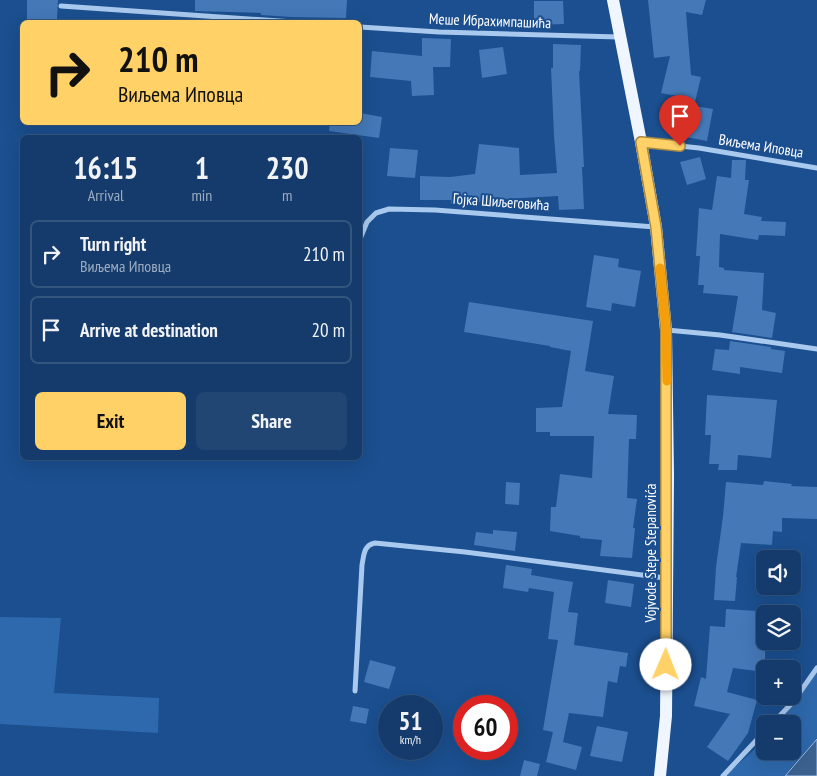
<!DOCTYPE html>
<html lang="en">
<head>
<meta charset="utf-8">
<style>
  body { margin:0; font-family:"PT Sans Narrow",sans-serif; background:#214673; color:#f1f3f6; height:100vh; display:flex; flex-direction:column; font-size:19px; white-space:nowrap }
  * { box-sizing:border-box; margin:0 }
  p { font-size:16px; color:#9dadc1 }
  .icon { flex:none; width:28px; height:28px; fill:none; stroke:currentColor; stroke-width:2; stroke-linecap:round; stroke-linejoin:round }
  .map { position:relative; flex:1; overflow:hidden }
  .details { position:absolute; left:20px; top:135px; width:342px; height:325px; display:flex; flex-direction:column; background:#143b6b; border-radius:8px; box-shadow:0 5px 20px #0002,0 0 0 1px #33557e }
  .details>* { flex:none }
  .hud { position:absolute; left:20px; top:20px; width:342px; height:105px; border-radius:8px; box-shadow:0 5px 20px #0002,0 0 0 1px #33557e; background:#ffd166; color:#111; overflow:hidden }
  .buttons { position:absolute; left:756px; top:550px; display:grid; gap:10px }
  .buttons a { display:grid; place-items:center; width:45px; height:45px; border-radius:8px; background:#143b6b; box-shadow:0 5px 20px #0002,0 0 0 1px #33557e; font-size:25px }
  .speed { position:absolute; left:378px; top:695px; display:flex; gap:10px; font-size:25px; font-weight:700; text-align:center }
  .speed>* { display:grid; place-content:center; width:65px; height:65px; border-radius:50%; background:#143b6b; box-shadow:0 5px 20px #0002,0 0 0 1px #33557e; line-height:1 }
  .speed small { font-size:12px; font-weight:400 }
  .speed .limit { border:8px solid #d22; background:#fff; color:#111 }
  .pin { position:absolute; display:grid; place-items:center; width:42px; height:42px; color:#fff; margin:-51px -21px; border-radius:50% 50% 50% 0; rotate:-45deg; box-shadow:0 0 5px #0007 }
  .pin .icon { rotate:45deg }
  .me { position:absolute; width:55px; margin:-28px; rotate:1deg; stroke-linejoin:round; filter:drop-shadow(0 0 4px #0008) }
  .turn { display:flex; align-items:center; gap:18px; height:105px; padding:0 15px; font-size:22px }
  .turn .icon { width:65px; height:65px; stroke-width:2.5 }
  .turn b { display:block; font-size:35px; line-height:42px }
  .eta { display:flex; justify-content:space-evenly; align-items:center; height:85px; text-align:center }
  .eta b { font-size:30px; font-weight:600; line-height:35px }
  .button { display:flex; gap:10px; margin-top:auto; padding:10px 15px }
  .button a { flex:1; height:58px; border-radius:8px; background:#ffd166; color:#111; font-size:20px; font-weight:600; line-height:58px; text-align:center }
  .button a+a { background:#214673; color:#f1f3f6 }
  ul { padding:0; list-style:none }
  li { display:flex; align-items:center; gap:15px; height:68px; margin:0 10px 8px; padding:0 5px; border:2px solid #33557e; border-radius:8px }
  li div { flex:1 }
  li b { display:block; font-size:19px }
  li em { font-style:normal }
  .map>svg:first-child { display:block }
  .green { fill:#2e69ad }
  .water { fill:#3c6290; stroke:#9cc4f0 }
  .building { fill:#4478b7 }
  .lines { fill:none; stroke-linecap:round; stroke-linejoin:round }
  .minor { stroke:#a9c9ee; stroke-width:5 }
  .primary { stroke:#f0f6ff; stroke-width:12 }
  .route-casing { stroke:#a68842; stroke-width:12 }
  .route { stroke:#ffd166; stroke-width:9 }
  .slow { stroke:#f59e0b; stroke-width:9 }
  .labels { text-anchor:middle; stroke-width:4; stroke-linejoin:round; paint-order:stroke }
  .street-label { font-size:15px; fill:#fff; stroke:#1b4f8f }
</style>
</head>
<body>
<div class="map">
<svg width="817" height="776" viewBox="0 0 817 776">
  <rect width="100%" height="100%" fill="#1b4f8f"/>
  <path class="green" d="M0 617 61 618 54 693 159 698 158 733 0 724Z
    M817 669V738L784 776H725L757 747 765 736V751H792V724H774Z"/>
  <path class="water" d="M817 739V776H785Z"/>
  <path class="building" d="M27 0H58L57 19H27Z
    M195 0H347L346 18 291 17 261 15V13L195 11Z
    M648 0H706L702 15 686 12 691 75 701 77 694 106 713 109 707 141 670 134 677 96 661 93 670 56 654 58Z
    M534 1H563L564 24 534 25Z
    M422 38 451 39 450 67H433L434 95 412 96 411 81 370 77 372 51 422 56Z
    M553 44 581 45 580 71H579L584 167H582L584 209 559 210 558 196 505 199V201L451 204V200H420V176L450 177 475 174 479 144 519 148 520 175 557 173 554 136 551 68H553Z
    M503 47 507 74 482 78 479 50Z
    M360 113 382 117 379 138 329 131 330 122H360Z
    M390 148 418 150 415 178 387 176Z
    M700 157 706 179 687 185 680 162Z
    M732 160H746L745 180H749L744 214 762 217 761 221 786 222 785 236 759 235 758 240 720 234 719 267 724 268V270L764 273 762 310 776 313 772 338 732 332 738 296 703 293 704 285H698L700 256H696L699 208 712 210 717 176 731 178Z
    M594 255 619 259 618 267 641 271 635 307 612 303 611 311 586 307Z
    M469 302 593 321 585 371 614 376 608 414 637 415 636 439H629L627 498 637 499 633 528H635L632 558 600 556 602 540 580 538V536L550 531 551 507H556L560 474 592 478 594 436H550V432H536V408L562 407 571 351 550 347V346L464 332Z
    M730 341 771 347V349L785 351 782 373 740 367V374L712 370 715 349 729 350Z
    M707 395 777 400 771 458 738 455 737 470H718L719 464H709L711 435H705Z
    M764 481 792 484 791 486 817 487V519L782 518V532L773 531 772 545 741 543 736 577H737L735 601 714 600 716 567 723 516 726 482 763 485Z
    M506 482 520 483 519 505 505 504Z
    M493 530 517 532 515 551 474 545 476 532 493 534Z
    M506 565 532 569 531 575 573 582 568 612 578 613 574 645 628 653 626 667 620 666 617 683 608 681 603 717 569 713 563 742 582 747 576 770 546 762 553 732 543 730 558 640 548 639 554 592 529 588 528 592 503 588Z
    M608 580 634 584 631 607 605 603Z
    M726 609 757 611V621H765V672L733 668 727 692 757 700 748 733 728 761 707 747 730 714 694 706 701 677 706 679 710 626 725 627Z
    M370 660 396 667 389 689 364 682Z
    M353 706 369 709 366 724 350 721Z
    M597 726 628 732 622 762 590 756Z
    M524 760 540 764 537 776H520Z"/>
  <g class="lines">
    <path class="minor" d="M61 6 294 22
      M360 27 439 32 619 37
      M642 142 699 148 817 168
      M360 239 367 222 376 213 389 209 435 210 655 227
      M667 330 720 335 817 349
      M355 691 362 565C364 554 364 545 375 543L465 552 665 578
      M772 724 793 702 817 668
      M723 776 765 731"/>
    <path class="primary" d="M613 0 641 142 656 227 666 330 668 476 666 716 660 776"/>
  </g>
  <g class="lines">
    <defs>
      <path id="route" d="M666 665V330L656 227 641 142 680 146"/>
    </defs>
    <use href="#route" class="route-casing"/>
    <use href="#route" class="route"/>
    <path class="slow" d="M660 268 666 330 667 381"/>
  </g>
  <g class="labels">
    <g class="street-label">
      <text transform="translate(490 21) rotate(2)" y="5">Меше Ибрахимпашића</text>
      <text transform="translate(761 146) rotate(9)" y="5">Виљема Иповца</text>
      <text transform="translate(501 202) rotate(4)" y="5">Гојка Шиљеговића</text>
      <text transform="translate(651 553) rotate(-90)" y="5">Vojvode Stepe Stepanovića</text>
    </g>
  </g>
</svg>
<div class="buttons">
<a><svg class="icon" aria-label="sound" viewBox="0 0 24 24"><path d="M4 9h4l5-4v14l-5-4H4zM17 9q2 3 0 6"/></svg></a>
<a><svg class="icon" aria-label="layers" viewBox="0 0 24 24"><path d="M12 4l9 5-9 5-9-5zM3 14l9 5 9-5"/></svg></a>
<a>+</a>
<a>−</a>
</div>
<div class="speed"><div>51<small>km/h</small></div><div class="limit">60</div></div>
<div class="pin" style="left:680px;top:146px;background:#d93025"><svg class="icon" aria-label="arrive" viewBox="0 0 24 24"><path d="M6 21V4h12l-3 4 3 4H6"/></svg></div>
<svg class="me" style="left:666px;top:665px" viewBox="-20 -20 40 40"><circle r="19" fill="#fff"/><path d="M0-13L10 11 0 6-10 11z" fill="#ffd166"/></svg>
<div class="hud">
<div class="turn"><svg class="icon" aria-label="right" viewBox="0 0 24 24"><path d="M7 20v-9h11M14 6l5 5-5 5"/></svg><div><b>210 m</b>Виљема Иповца</div></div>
</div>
<section class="details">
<div class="eta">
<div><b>16:15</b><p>Arrival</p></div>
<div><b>1</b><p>min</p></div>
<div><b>230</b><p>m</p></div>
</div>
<ul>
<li><svg class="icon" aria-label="right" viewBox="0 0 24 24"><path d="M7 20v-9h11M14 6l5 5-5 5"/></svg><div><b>Turn right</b><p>Виљема Иповца</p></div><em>210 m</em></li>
<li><svg class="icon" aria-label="arrive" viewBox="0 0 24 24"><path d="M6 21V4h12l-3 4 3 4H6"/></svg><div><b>Arrive at destination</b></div><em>20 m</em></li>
</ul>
<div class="button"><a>Exit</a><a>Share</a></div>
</section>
</div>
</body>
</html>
